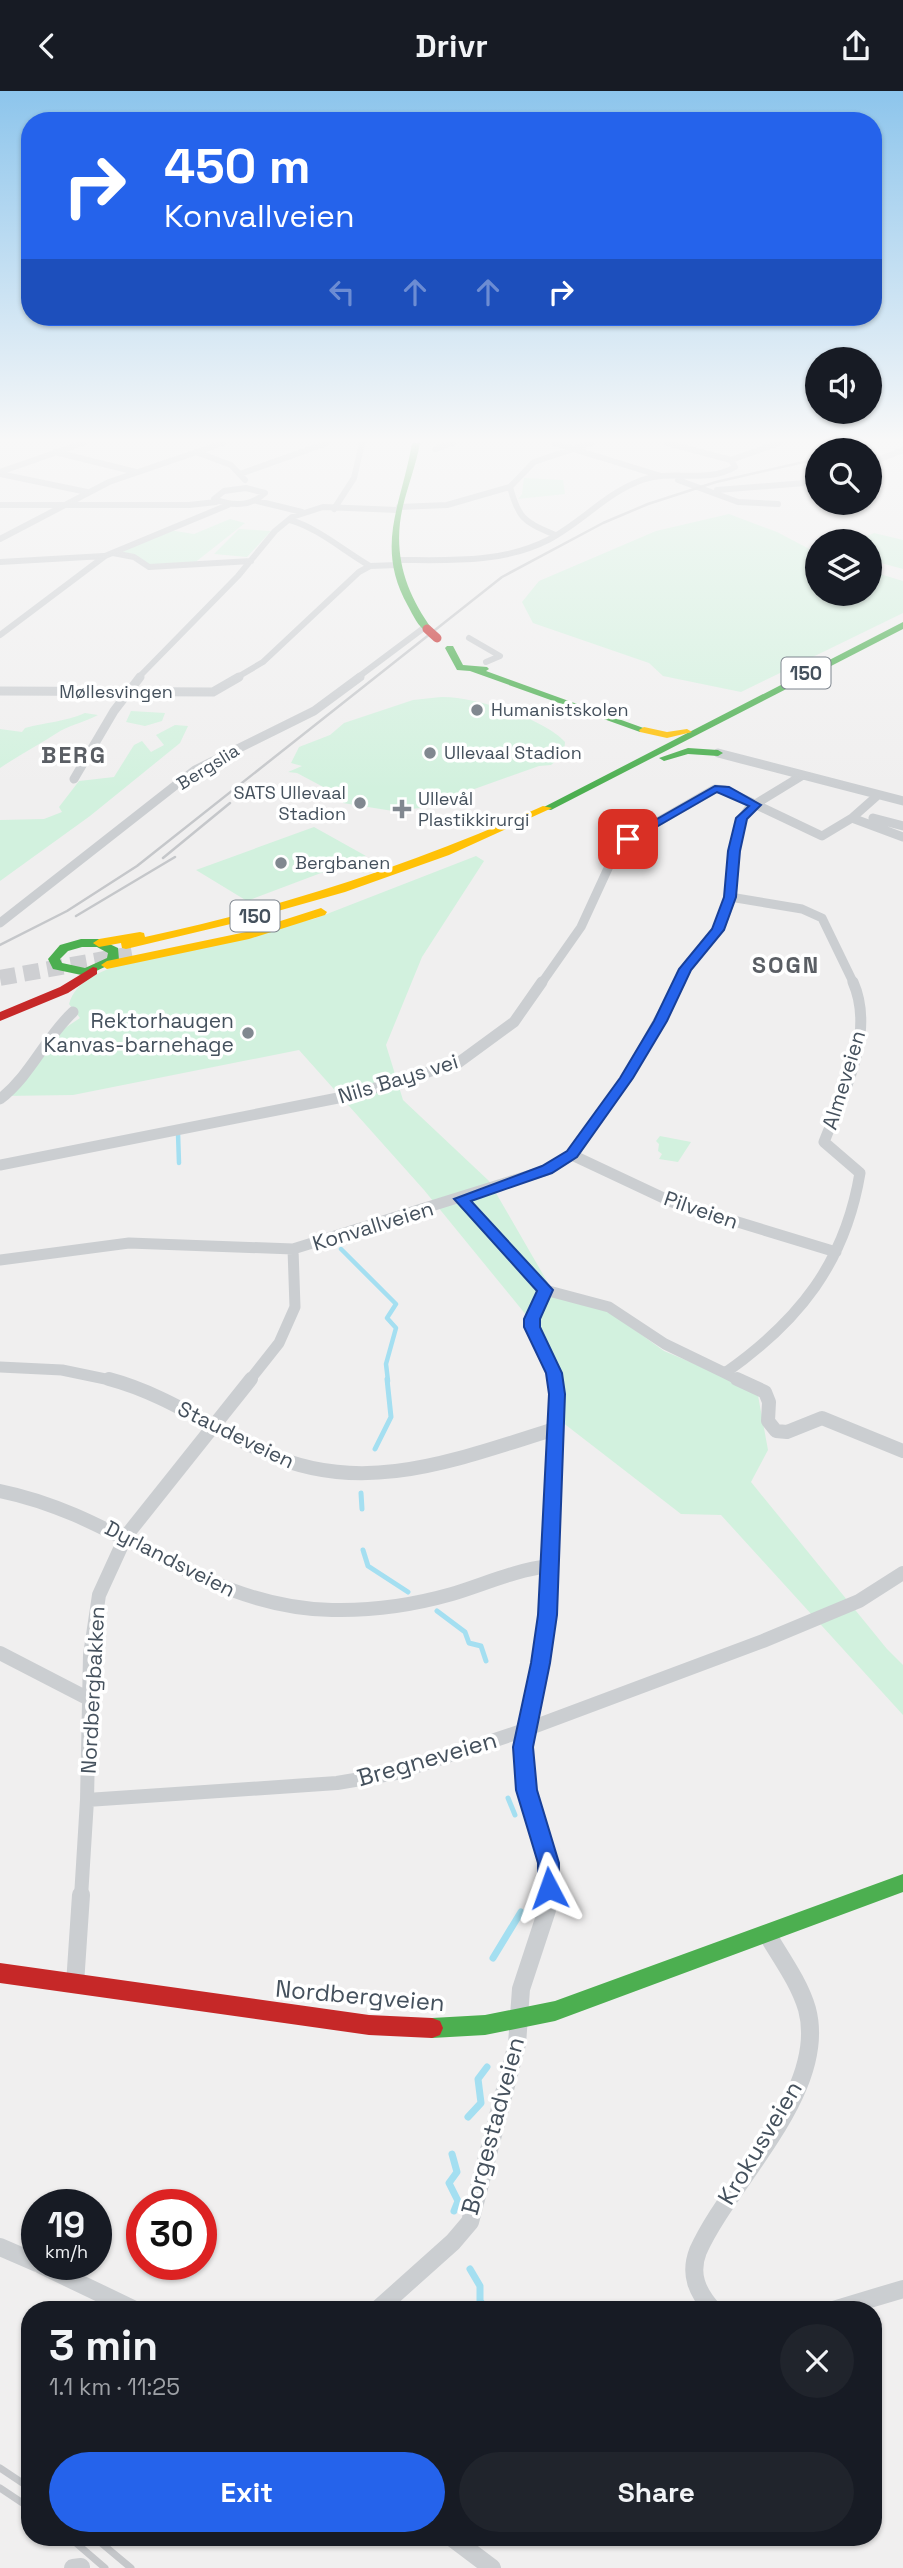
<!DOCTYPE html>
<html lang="en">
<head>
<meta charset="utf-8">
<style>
  body { margin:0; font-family:"Space Grotesk",sans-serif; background:#20242c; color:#f1f3f6; height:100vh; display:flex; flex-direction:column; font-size:26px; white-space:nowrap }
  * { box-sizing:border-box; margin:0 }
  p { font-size:23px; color:#9ea1a6 }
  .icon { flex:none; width:38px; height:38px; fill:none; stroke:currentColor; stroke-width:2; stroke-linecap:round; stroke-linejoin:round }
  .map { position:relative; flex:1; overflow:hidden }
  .drawer { position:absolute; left:21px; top:2210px; width:861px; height:245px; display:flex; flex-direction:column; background:#171b24; border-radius:28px; box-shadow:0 2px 5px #0004 }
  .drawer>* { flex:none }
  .hud { position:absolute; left:21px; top:21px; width:861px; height:214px; border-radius:28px; box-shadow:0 2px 5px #0004; background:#2563eb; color:#fff; overflow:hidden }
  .fabs { position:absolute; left:805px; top:256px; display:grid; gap:14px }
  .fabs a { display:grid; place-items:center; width:77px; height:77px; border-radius:50%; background:#171b24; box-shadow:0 2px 5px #0004; font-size:35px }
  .speed { position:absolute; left:21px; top:2098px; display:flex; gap:14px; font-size:35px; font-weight:700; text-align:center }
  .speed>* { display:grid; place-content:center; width:91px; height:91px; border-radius:50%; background:#171b24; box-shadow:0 2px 5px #0004; line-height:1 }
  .speed small { font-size:18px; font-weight:400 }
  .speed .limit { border:10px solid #d22; background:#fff; color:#111 }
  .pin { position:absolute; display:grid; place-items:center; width:60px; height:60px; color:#fff; margin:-30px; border-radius:14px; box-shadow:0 4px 10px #0006 }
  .me { position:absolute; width:77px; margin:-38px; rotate:356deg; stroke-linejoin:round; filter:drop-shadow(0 0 5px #0008) }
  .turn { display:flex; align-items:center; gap:24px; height:147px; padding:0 28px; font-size:32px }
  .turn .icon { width:91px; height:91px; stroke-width:2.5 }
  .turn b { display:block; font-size:49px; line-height:60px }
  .lanes { display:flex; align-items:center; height:66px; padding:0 28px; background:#0003; justify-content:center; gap:35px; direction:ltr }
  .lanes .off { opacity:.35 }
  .round { display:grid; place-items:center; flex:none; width:74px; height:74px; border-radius:37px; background:#20242c }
  .overview { display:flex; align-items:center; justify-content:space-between; height:119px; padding:0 28px }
  h1 { font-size:42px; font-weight:700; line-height:52px }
  .action { display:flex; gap:14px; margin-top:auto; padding:14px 28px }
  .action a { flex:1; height:80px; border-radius:42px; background:#2563eb; color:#fff; font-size:28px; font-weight:700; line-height:80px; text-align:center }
  .action a+a { background:#20242c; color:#f1f3f6 }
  header { display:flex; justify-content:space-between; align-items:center; height:91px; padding:0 28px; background:#171b24; font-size:32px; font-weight:700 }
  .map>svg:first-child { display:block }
  .green { fill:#d2f1de }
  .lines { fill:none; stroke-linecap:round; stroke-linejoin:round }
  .stream-far2 { stroke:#a4dff1; stroke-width:4.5 }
  .stream-far1 { stroke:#a4dff1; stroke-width:5 }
  .stream { stroke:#a4dff1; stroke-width:7 }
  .highway-tunnel { stroke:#cecfd2; stroke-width:16; stroke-dasharray:16 8; stroke-linecap:butt }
  .street-far4 { stroke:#cbced1; stroke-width:6 }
  .street-far3 { stroke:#cbced1; stroke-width:9 }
  .street-far2 { stroke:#cbced1; stroke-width:11 }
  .street-far1 { stroke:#cbced1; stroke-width:14 }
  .street { stroke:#cbced1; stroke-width:18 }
  .fast { fill:#4caf50; fill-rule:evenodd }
  .slow { fill:#ffc107; fill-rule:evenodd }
  .jam { fill:#c62828; fill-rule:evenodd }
  .rail-far1 { stroke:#c5c7ca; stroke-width:2.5 }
  .rail { stroke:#c5c7ca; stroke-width:7 }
  .jam-bridge { stroke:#c62828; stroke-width:9 }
  .route { fill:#2563eb; stroke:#184099; stroke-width:2 }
  .poi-dot { fill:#818890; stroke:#fff; stroke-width:2.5 }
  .labels { text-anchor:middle; stroke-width:7; stroke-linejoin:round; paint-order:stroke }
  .far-street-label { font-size:18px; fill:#45515d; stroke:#fff }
  .far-poi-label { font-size:18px; fill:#45515d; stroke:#fff; text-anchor:start }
  .shield { fill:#fff; stroke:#7d858e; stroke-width:2 }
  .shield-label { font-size:19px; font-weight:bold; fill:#45515d }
  .poi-label { font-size:21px; fill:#45515d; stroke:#fff; text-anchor:end }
  .street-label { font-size:21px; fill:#45515d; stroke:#fff }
  .far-district-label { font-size:23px; font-weight:bold; letter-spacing:2px; fill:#5a5e64; stroke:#fff }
  .near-street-label { font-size:24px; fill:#45515d; stroke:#fff }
</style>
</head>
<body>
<header><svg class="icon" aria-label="back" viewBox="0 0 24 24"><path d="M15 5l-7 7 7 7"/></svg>Drivr<svg class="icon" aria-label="share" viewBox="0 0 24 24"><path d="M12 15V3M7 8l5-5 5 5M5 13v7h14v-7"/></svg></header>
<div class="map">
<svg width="903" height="2477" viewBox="0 0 903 2477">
  <rect width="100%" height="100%" fill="#f0efef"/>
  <path class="green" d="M524 387 563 389 565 403 518 408 522 403Z
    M729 423 777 441 817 462V502H870V480L903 490V522L741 601 663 585 649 572 533 532 522 511 539 490 656 440Z
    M230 428 245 432 193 473 148 474 120 460 169 439 194 443Z
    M239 438 271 440 247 466 214 463Z
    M874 442 903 449V478L870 469V450H856Z
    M441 606C473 605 543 627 565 651L564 663 551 674 539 675 438 711V715L393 720 343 712 344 707 297 682 288 681 302 675 291 672 299 656 330 644 344 632 413 609Z
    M131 620 165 622 162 630 145 635 126 631Z
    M85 622 98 624C85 631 67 635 57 642 39 654 19 664 0 677V638L22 641 25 637C46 631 65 631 85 622Z
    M175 634 188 635 180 652 90 725 0 790V729L44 728 62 721 59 716 79 690 114 686 134 654 142 650 151 661 164 654 156 644Z
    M314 736 366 765 247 810 196 779Z
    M476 765 484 770 422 866 386 954 403 1009 489 1090 552 1199 610 1221 664 1260 757 1299 768 1359 751 1391 887 1558 903 1574V1624L721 1424 681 1423 562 1331 561 1280 531 1230 424 1099 299 959 73 1004 2 1005 44 951 80 927 69 913C76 889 99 882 120 873L314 828Z
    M660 1045 691 1051 678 1071 659 1068 662 1063 658 1060 659 1053 656 1050Z"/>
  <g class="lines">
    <path class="stream-far2" d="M178 1042 179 1072
      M341 1158 396 1213 387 1227 396 1237 386 1273 388 1290"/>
    <path class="stream-far1" d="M375 1358 391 1326 387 1288
      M361 1402 362 1418
      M363 1459 368 1475 408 1501
      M437 1520 465 1541 469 1552 481 1555 486 1570
      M508 1707 515 1724"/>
    <path class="stream" d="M493 1867 521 1821
      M468 2026 481 2012 478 1988 487 1976
      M452 2063 457 2081 449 2092 458 2110 454 2120
      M470 2178 480 2195V2210L487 2219"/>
    <path class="highway-tunnel" d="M0 887 132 863"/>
    <path class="street-far4" d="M554 352 661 385
      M667 352 731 369
      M435 358 453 352
      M55 361 136 381
      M196 361 231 374 245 389
      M731 369 779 352
      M870 372 903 359
      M0 381 83 352
      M0 383 87 401
      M240 383 327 352
      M678 389 738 411 778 413
      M510 396C519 429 524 430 555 444
      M246 397 265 402C251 416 231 415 214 408L224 400Z
      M717 399 817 391
      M257 410 302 421
      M0 414H189L216 411
      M399 416 447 414 510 396 534 371 591 352
      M334 418 354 387 362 352
      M290 429C318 437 344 460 370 475
      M0 448 109 391 223 352
      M113 462 134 466 149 476 251 470
      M396 469C447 469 501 473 548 449 581 432 606 402 642 389 673 378 706 393 735 376L731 369
      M0 471 104 465
      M0 544 105 465 228 414
      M469 547 500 565 486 571
      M138 587 238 485 275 440 292 426 323 416 398 419
      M236 587 263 571 359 481 370 475 397 474
      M357 587 425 536"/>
    <path class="street-far3" d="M0 600 213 601 239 586
      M718 662 903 710
      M74 688 114 620 140 586
      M852 727 903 746
      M873 727 903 735
      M730 806 802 818 822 827 854 893
      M0 832 195 679 314 620 360 586
      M541 893 581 836 616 760 628 748 715 698 725 699 822 745 852 727 878 704
      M679 893 686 879 718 839 730 806 734 760 742 727 749 717 803 684"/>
    <path class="street-far2" d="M0 1008C31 984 45 947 73 921
      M572 1064 672 1111 836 1161
      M0 1074 348 1005 458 972 514 931 542 891
      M462 1108 545 1199
      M0 1169 129 1152 293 1158 547 1079 572 1064 627 987 680 891
      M545 1199 609 1216 665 1253 725 1282C799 1230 845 1172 860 1082L824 1051C843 1002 876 943 853 891
      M545 1199 532 1228V1236L555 1290
      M0 1276 62 1279 115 1290
      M725 1282 741 1290
      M249 1290 279 1252 295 1216 293 1158"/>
    <path class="street-far1" d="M109 1288C166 1303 213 1338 267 1362 364 1407 460 1367 555 1338
      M737 1288 765 1301 769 1311 768 1330 776 1340 787 1341 822 1327 903 1360
      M0 1400C121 1424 204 1517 332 1519 372 1520 413 1514 452 1503 485 1493 515 1479 549 1475
      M0 1562 89 1608
      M87 1709 337 1692 396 1682 525 1639 763 1550 859 1510 903 1482
      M81 1806 87 1709 90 1564 99 1504 126 1445 251 1288
      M548 1806 549 1772 527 1699 523 1656 548 1524 557 1303 555 1288"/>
    <path class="street" d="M75 1893 81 1804
      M0 2156 37 2172
      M41 2174 135 2219
      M377 2219 453 2151 470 2131 517 1953 521 1898 547 1819 548 1804
      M713 2219C697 2201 689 2183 698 2160 729 2090 829 2000 807 1918 799 1891 781 1867 767 1843
      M833 2219 903 2198
      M451 2446 492 2477
      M73 2477 81 2476"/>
    <path class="fast" d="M412 352H420C416 374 408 394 403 415 392 461 405 501 432 538L427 541C418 536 413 524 408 515 374 454 402 413 412 352Z
      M903 531V538L551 719 542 717Z
      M447 555H453L463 574 487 576 489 578 486 580 649 639 640 641 470 580 457 579 445 557Z
      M688 657 718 659 723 662 718 665 688 663 664 670 659 667Z
      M81 848H99L118 857 119 869 86 885 53 878 48 868 60 854ZM82 856H97L108 862 107 867 85 877 62 872 60 868 68 860Z
      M903 1783V1801L555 1930 485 1944 432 1947 424 1944 421 1937 424 1930 432 1927 485 1924 555 1910Z"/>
    <path class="slow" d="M644 636 667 641 687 638 692 641 667 647 640 641 639 639Z
      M543 715 552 717 449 764 345 801 239 831 126 858 122 857 121 852 99 856 93 852 99 848 140 841 144 842 145 846C283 816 415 773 543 715Z
      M321 817 327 821 325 824 249 848 107 878 101 874 107 870 246 841Z"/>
    <path class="jam" d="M93 876 97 877V883L68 902 0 930V921L60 896Z
      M0 1872 369 1924 432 1927 440 1930 443 1937 440 1944 432 1947 369 1944 0 1892Z"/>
    <path class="rail-far1" d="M853 359 873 352
      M163 767 230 712
      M76 825 175 766
      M0 854 67 820 137 775 502 486 603 432 648 413 716 391 817 368"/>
    <path class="rail" d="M0 2377 30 2397
      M0 2397 30 2417
      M69 2446 105 2477
      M94 2446 131 2477"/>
    <path class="jam-bridge" d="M427 538 437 547"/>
  </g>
  <linearGradient id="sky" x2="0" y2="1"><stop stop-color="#8dc5ec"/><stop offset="0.5" stop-color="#f8f8f8"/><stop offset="1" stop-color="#f8f8f8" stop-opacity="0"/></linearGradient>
  <rect width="903" height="699" fill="url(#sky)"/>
  <path class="route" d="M715 695 729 696 761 714 747 728 740 760 736 806 724 839 691 879 667 930 633 987 577 1066 552 1082 471 1110 553 1199 540 1228V1236L562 1282 565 1303 557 1524 550 1572 533 1656 537 1699 559 1772V1797L556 1804 549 1806 541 1804 538 1797V1772L516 1699 513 1656 531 1572 538 1524 549 1303 546 1282 524 1236V1228L537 1200 454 1108 542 1075 567 1060 620 987 654 930 679 878 712 838 724 806 728 760 736 727 749 715 717 701 632 750 622 748Z"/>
  <g class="poi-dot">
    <circle cx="477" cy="619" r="7"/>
    <circle cx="430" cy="662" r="7"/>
    <circle cx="360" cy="712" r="7"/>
    <path d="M398.5 707.5h7v7h7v7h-7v7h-7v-7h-7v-7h7z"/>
    <circle cx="281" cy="772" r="7"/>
    <circle cx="248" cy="942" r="7"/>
  </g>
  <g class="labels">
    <g class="far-street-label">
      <text x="116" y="607">Møllesvingen</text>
      <text transform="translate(208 676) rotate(-32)" y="6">Bergslia</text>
    </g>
    <g class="far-poi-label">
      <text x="491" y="625">Humanistskolen</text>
      <text x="444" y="668">Ullevaal Stadion</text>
      <text x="346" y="708" text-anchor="end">SATS Ullevaal<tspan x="346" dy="21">Stadion</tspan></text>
      <text x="418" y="714">Ullevål<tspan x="418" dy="21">Plastikkirurgi</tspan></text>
      <text x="295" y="778">Bergbanen</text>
    </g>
    <g class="shield">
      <rect x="781.5" y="566.5" width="49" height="31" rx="5"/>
      <rect x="230.5" y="809.5" width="49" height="31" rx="5"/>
    </g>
    <g class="shield-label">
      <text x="806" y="589">150</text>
      <text x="255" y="832">150</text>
    </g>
    <g class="poi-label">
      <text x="234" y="937">Rektorhaugen<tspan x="234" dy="24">Kanvas-barnehage</tspan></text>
    </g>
    <g class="street-label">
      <text transform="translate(398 988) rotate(-17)" y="7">Nils Bays vei</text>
      <text transform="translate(844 989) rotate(-73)" y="7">Almeveien</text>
      <text transform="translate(701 1119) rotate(19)" y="7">Pilveien</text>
      <text transform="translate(373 1135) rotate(-17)" y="7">Konvallveien</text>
      <text transform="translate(236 1344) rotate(26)" y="7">Staudeveien</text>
      <text transform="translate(170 1468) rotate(27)" y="7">Dyrlandsveien</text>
      <text transform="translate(93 1599) rotate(-87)" y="7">Nordbergbakken</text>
    </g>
    <g class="far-district-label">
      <text x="74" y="672">BERG</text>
      <text x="786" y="882">SOGN</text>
    </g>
    <g class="near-street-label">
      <text transform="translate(427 1668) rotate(-16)" y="8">Bregneveien</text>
      <text transform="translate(360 1905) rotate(5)" y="8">Nordbergveien</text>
      <text transform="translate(493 2035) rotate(-75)" y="8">Borgestadveien</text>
      <text transform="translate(760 2052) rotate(-59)" y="8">Krokusveien</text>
    </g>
  </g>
</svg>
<div class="fabs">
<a><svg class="icon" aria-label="sound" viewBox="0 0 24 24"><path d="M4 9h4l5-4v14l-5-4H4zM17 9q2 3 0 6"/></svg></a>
<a><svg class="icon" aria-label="search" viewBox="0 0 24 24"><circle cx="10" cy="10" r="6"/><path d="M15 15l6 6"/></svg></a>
<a><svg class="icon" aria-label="layers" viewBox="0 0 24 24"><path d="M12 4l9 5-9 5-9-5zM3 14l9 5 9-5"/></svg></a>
</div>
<div class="speed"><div>19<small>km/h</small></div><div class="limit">30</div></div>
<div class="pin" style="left:628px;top:748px;background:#d93025"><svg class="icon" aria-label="arrive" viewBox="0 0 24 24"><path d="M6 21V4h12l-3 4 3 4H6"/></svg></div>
<svg class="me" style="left:549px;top:1797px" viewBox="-20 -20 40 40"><path d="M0-17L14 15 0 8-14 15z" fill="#2563eb" stroke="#fff" stroke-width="4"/></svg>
<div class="hud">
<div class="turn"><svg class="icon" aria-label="right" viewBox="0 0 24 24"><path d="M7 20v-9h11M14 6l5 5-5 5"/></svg><div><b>450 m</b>Konvallveien</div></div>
<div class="lanes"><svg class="icon off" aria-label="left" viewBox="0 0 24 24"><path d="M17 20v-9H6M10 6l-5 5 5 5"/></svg><svg class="icon off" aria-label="ahead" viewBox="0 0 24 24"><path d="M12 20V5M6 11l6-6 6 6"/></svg><svg class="icon off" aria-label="ahead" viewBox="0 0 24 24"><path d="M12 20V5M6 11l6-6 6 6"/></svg><svg class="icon" aria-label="right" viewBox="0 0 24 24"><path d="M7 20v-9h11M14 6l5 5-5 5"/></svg></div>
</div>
<section class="drawer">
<div class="overview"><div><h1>3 min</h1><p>1.1 km · 11:25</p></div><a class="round"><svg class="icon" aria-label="close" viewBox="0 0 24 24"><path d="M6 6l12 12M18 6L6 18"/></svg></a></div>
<div class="action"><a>Exit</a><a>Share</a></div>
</section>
</div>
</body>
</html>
